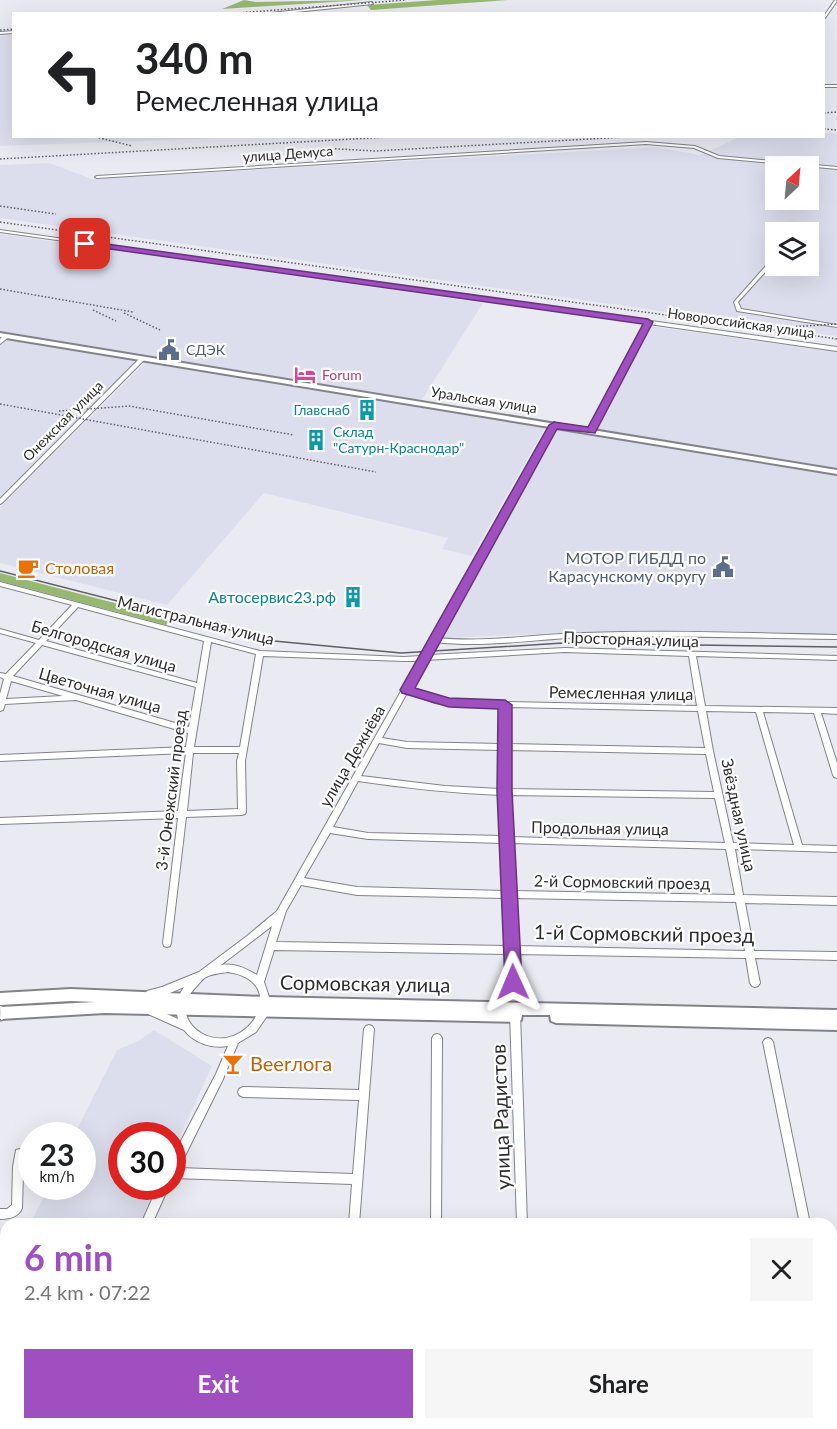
<!DOCTYPE html>
<html lang="en">
<head>
<meta charset="utf-8">
<style>
  body { margin:0; font-family:Lato,sans-serif; background:#f6f6f6; color:#202124; height:100vh; display:flex; flex-direction:column; font-size:22px; white-space:nowrap }
  * { box-sizing:border-box; margin:0 }
  p { font-size:20px; color:#757577 }
  .icon { flex:none; width:33px; height:33px; fill:none; stroke:currentColor; stroke-width:2; stroke-linecap:round; stroke-linejoin:round }
  .map { position:relative; flex:1; overflow:hidden }
  .side { position:absolute; left:0px; top:1218px; width:837px; height:212px; display:flex; flex-direction:column; background:#fff; border-radius:18px 18px 0 0; box-shadow:0 6px 24px #0002 }
  .side>* { flex:none }
  .top-card { position:absolute; left:12px; top:12px; width:813px; height:126px; border-radius:0px; box-shadow:0 6px 24px #0002; background:#fff; color:#202124; overflow:hidden }
  .needle { width:39px; rotate:26deg }
  .controls { position:absolute; left:765px; top:156px; display:grid; gap:12px }
  .controls a { display:grid; place-items:center; width:54px; height:54px; border-radius:0px; background:#fff; box-shadow:0 6px 24px #0002; font-size:30px }
  .speed { position:absolute; left:18px; top:1122px; display:flex; gap:12px; font-size:30px; font-weight:700; text-align:center }
  .speed>* { display:grid; place-content:center; width:78px; height:78px; border-radius:50%; background:#fff; box-shadow:0 6px 24px #0002; line-height:1 }
  .speed small { font-size:15px; font-weight:400 }
  .speed .limit { border:9px solid #d22; background:#fff; color:#111 }
  .pin { position:absolute; display:grid; place-items:center; width:51px; height:51px; color:#fff; margin:-26px; border-radius:12px; box-shadow:0 3px 9px #0006 }
  .me { position:absolute; width:66px; margin:-33px; rotate:359deg; stroke-linejoin:round; filter:drop-shadow(0 0 4px #0008) }
  .turn { display:flex; align-items:center; gap:21px; height:126px; padding:0 24px; font-size:27px }
  .turn .icon { width:78px; height:78px; stroke-width:2.5 }
  .turn b { display:block; font-size:42px; line-height:51px }
  .round { display:grid; place-items:center; flex:none; width:63px; height:63px; border-radius:0px; background:#f6f6f6 }
  .headline { display:flex; align-items:center; justify-content:space-between; height:102px; padding:0 24px }
  h1 { font-size:36px; font-weight:700; line-height:45px; color:#9f4fbf }
  .primary-button { display:flex; gap:12px; margin-top:auto; padding:12px 24px }
  .primary-button a { flex:1; height:69px; border-radius:0px; background:#9f4fbf; color:#fff; font-size:24px; font-weight:700; line-height:69px; text-align:center }
  .primary-button a+a { background:#f6f6f6; color:#202124 }
  .map>svg:first-child { display:block }
  .built { fill:#dddeed; fill-rule:evenodd }
  .forest { fill:#97b870 }
  .lines { fill:none; stroke-linecap:round; stroke-linejoin:round }
  .minor-casing { stroke:#828389; stroke-width:2 }
  .major-casing { stroke:#828389; stroke-width:4 }
  .highway-casing { stroke:#828389; stroke-width:3 }
  .minor { fill:#fff; fill-rule:evenodd }
  .major { fill:#fff; fill-rule:evenodd }
  .highway { fill:#fff; fill-rule:evenodd }
  .tram { stroke:#5e5f63; stroke-width:1.5 }
  .rail { stroke:#5e5f63; stroke-width:1.5; stroke-dasharray:1.5 2; stroke-linecap:butt }
  .route { fill:#9f4fbf; stroke:#67337c; stroke-width:1.5 }
  .labels { text-anchor:middle; stroke-width:4.5; stroke-linejoin:round; paint-order:stroke }
  .far-street-label { font-size:14px; fill:#2e2e31; stroke:#fff }
  .far-service-label { font-size:14px; fill:#4e5e75; stroke:#fff; text-anchor:start }
  .far-hotel-label { font-size:14px; fill:#b23c85; stroke:#fff; text-anchor:start }
  .far-culture-label { font-size:14px; fill:#0d838f; stroke:#fff; text-anchor:end }
  .service-label { font-size:16px; fill:#4e5e75; stroke:#fff; text-anchor:end }
  .food-label { font-size:16px; fill:#c56008; stroke:#fff; text-anchor:start }
  .culture-label { font-size:16px; fill:#0d838f; stroke:#fff; text-anchor:end }
  .street-label { font-size:16px; fill:#2e2e31; stroke:#fff }
  .near-street-label { font-size:20px; fill:#2e2e31; stroke:#fff }
  .near-food-label { font-size:20px; fill:#c56008; stroke:#fff; text-anchor:start }
</style>
</head>
<body>
<div class="map">
<svg width="837" height="1429" viewBox="0 0 837 1429">
  <rect width="100%" height="100%" fill="#eaebf2"/>
  <path class="built" d="M13 34 14 136 220 138 0 146V36Z
    M824 133H837V336L0 218V165L49 163 92 179 657 147 700 155 740 137 824 136ZM776 166H808V200H776ZM776 232H808V266H776Z
    M0 234 483 303 421 401 0 331Z
    M649 326 837 352V469L597 429Z
    M0 336 137 360 0 497Z
    M147 361 546 426 472 556 442 549 448 538 264 493 167 605 0 563V507Z
    M558 428 837 475V634L624 631 441 638Z
    M154 1030 212 1066 173 1152 172 1136H122V1186L156 1187 139 1224H26L34 1216 49 1187 82 1186V1136L74 1135 117 1050 138 1041Z
    M0 1228H6V1345H0Z"/>
  <path class="forest" d="M244 0 256 2 364 0 222 9Z
    M438 0H508L371 10 367 5Z
    M0 573 172 618 166 625 0 581Z"/>
  <g class="lines">
    <defs>
      <path id="minor" d="M835 0 837 1 825 18H824V16Z
        M372 2 373 4 276 14H261Z
        M14 31V33L0 34V32Z
        M824 85H837V87H824Z
        M646 142 695 146 719 156 837 167V169L718 158 694 148 646 144 97 178 95 177 97 176Z
        M0 230 837 347V351L649 324 594 431 591 433 588 431 645 323 0 232Z
        M771 260 775 261 738 302 741 309 837 325V327L737 311 734 302Z
        M5 335 10 336 0 344V339Z
        M141 357 146 358 2 503 0 504V499Z
        M554 422 557 424 438 638C487 643 535 634 584 633 669 630 753 633 837 635V639C753 638 669 635 586 637 535 639 486 648 435 642L428 655 565 648 837 656V660L696 656 705 706 837 708V714L821 713 837 763V778L834 777 833 775 814 713 763 712 802 845 837 846V852L735 849 743 895 837 897V905L745 903 754 951 837 952V960L755 958 760 983 758 986 755 987 752 986 750 983 746 958 516 954 518 982 516 985 513 986 510 985 508 982 507 954 274 950 264 982 269 997V1008L267 1016 256 1032 238 1043 223 1079 179 1168 353 1174 359 1100 243 1097 239 1095 238 1092 239 1089 243 1087 359 1090 364 1029 366 1026 369 1025 372 1026 374 1029 359 1224H349L352 1184 172 1178V1158L216 1074 228 1046C212 1049 194 1043 184 1030L148 1014 146 1011 148 1008 151 1007 178 1019C175 1007 177 997 184 987 172 992 159 999 147 997L145 994 147 991 162 987 199 972 247 936 277 911 418 661H404L263 656 245 761 246 812 245 814 242 815 186 817 171 943 170 946 167 947 164 946 163 943 178 818 0 824V818L178 811 186 753 0 761V755L186 747 188 733 76 700 5 704 3 710 0 711V694L4 679 0 677V673L6 674 36 643 0 633V629L39 640 72 605 0 586V582L260 651 404 657 421 656 551 424ZM78 607 204 641 197 683 46 641ZM211 642 256 654 240 747H194ZM42 645 196 687 189 727 13 676ZM565 652 689 656 697 706 465 701 436 698 410 688 425 660ZM11 681 63 696 6 699ZM407 693 435 703 465 707H501V744L407 742 382 738ZM509 707 698 711 705 748 508 744ZM706 711 756 712 794 845 733 843 713 751ZM379 743 407 748 501 750 500 789 445 786 361 776ZM508 750 706 754 714 792 508 789ZM193 753H239L237 761 238 809 187 811ZM358 781C405 788 452 793 500 795L502 836 368 833 333 827ZM508 795 715 798 725 843 510 837ZM330 833 368 839 502 843 504 891 357 887 304 878ZM511 843 726 849 735 895 513 891ZM301 885 357 895 505 898 507 946 276 942 286 911ZM513 898 736 902 745 951 516 946ZM272 926 257 975C245 968 235 963 221 965ZM228 972C294 982 246 1059 201 1033 182 1021 181 1002 196 987 199 984 202 979 206 977 212 974 221 973 228 972Z
        M515 1009 518 1010 520 1013 527 1224H517L510 1013 512 1010Z
        M437 1034 440 1035 442 1038 441 1224H431L432 1038 434 1035Z
        M768 1038 771 1039 773 1042 810 1224H800L763 1042 765 1039Z
        M20 1149 24 1150 25 1154 23 1174 22 1208C19 1217 9 1219 0 1219V1209H7L12 1205 13 1167 16 1150Z
        M158 1186H169L152 1224H141Z
        M831 1280H837V1292H831Z
        M831 1332 835 1334 837 1339V1367L833 1365 831 1360Z
        M0 1355H6V1367H0Z
        M831 1376H837V1388H831Z
        M493 1424H505V1429H493Z
        M706 1424H718L719 1429H707Z"/>
      <path id="major" d="M0 333 837 470V474L0 337Z
        M71 989 265 997 837 1010V1030L556 1023 551 1021 550 1015H522L521 1020 516 1022 105 1013 0 1019 1 1007 95 1002 71 1001 0 1005V993Z"/>
      <path id="highway" d="M0 1006 6 1008 9 1013 6 1018 1 1020Z"/>
    </defs>
    <use href="#minor" class="minor-casing"/>
    <use href="#major" class="major-casing"/>
    <use href="#highway" class="highway-casing"/>
    <use href="#minor" class="minor"/>
    <use href="#major" class="major"/>
    <use href="#highway" class="highway"/>
    <path class="tram" d="M0 571 274 641 401 653 563 643 837 647"/>
    <path class="rail" d="M225 14 405 0
      M0 30 14 29
      M824 113 837 112
      M824 129 837 130
      M92 136 132 146
      M321 148 375 151 643 136
      M0 159 406 136
      M0 206 56 214
      M0 222 837 339
      M0 289 133 312
      M93 310 116 321
      M124 313 160 330
      M789 327 837 324
      M0 404 376 472
      M59 411 129 406 294 435"/>
  </g>
  <path class="route" d="M85 241 648 319 653 322 595 433 557 429 415 688 449 698 505 700 512 705V791L522 982 519 987 513 990 507 987 505 982 497 791 498 709 449 707 402 693 400 690 549 425 554 422 588 427 643 324 82 245V242Z"/>
  <defs>
    <symbol id="civic-bare" viewBox="-9 -9 18 18"><path d="M-.6-6.5H3V-4.5H.6V-3L4-1V1h2V6H-6V1h2V-1L-.6-3ZM-1.2 2.5V6h2.4V2.5Z" fill="#5c6f8a" stroke="#fff" stroke-width="2.5" paint-order="stroke"/></symbol>
    <symbol id="hotel-bare" viewBox="-9 -9 18 18"><path d="M-6-4.5h1.5V1H6V5H4.5V3h-9V5H-6ZM-4 0a1.8 1.8 0 1 1 3.6 0ZM.5 0V-2.5h3Q6-2.5 6 0Z" fill="#d1479c" stroke="#fff" stroke-width="2.5" paint-order="stroke"/></symbol>
    <symbol id="building-bare" viewBox="-9 -9 18 18"><path d="M-4-6H4V6H1V3H-1V6H-4ZM-2.5-4.3h1.7v1.8h-1.7ZM.8-4.3h1.7v1.8H.8ZM-2.5-1h1.7V.8h-1.7ZM.8-1h1.7V.8H.8Z" fill="#0f9aa8" stroke="#fff" stroke-width="2.5" paint-order="stroke"/></symbol>
    <symbol id="cafe-bare" viewBox="-9 -9 18 18"><path d="M-5.5-4.5H6V0H3Q3 3.5 0 3.5H-2.5Q-5.5 3.5-5.5 0ZM3-3.2v2h1.7v-2ZM-6 4.5H4V6H-6Z" fill="#e8710a" stroke="#fff" stroke-width="2.5" paint-order="stroke"/></symbol>
    <symbol id="bar-bare" viewBox="-9 -9 18 18"><path d="M-6-5H6L.8 .8V4.5H3.5V6h-7V4.5H-.8V.8Z" fill="#e8710a" stroke="#fff" stroke-width="2.5" paint-order="stroke"/></symbol>
  </defs>
  <g fill-rule="evenodd">
    <use href="#civic-bare" x="154" y="335" width="30" height="30"/>
    <use href="#hotel-bare" x="290" y="360" width="30" height="30"/>
    <use href="#building-bare" x="352" y="395" width="30" height="30"/>
    <use href="#building-bare" x="301" y="425" width="30" height="30"/>
    <use href="#civic-bare" x="708" y="552" width="30" height="30"/>
    <use href="#cafe-bare" x="13" y="553" width="30" height="30"/>
    <use href="#building-bare" x="338" y="582" width="30" height="30"/>
    <use href="#bar-bare" x="218" y="1049" width="30" height="30"/>
  </g>
  <g class="labels">
    <g class="far-street-label">
      <text transform="translate(288 154) rotate(-4)" y="5">улица Демуса</text>
      <text transform="translate(741 323) rotate(8)" y="5">Новороссийская улица</text>
      <text transform="translate(484 400) rotate(9)" y="5">Уральская улица</text>
      <text transform="translate(63 421) rotate(-45)" y="5">Онежская улица</text>
    </g>
    <g class="far-service-label">
      <text x="186" y="355">СДЭК</text>
    </g>
    <g class="far-hotel-label">
      <text x="322" y="380">Forum</text>
    </g>
    <g class="far-culture-label">
      <text x="350" y="415">Главснаб</text>
      <text x="333" y="437" text-anchor="start">Склад<tspan x="333" dy="16">"Сатурн-Краснодар"</tspan></text>
    </g>
    <g class="service-label">
      <text x="706" y="564">МОТОР ГИБДД по<tspan x="706" dy="18">Карасунскому округу</tspan></text>
    </g>
    <g class="food-label">
      <text x="45" y="574">Столовая</text>
    </g>
    <g class="culture-label">
      <text x="336" y="603">Автосервис23.рф</text>
    </g>
    <g class="street-label">
      <text transform="translate(196 620) rotate(14)" y="6">Магистральная улица</text>
      <text transform="translate(631 639) rotate(2)" y="6">Просторная улица</text>
      <text transform="translate(104 646) rotate(16)" y="6">Белгородская улица</text>
      <text transform="translate(100 690) rotate(16)" y="6">Цветочная улица</text>
      <text transform="translate(621 693) rotate(1)" y="6">Ремесленная улица</text>
      <text transform="translate(352 756) rotate(-60)" y="6">улица Дежнёва</text>
      <text transform="translate(171 790) rotate(-83)" y="6">3-й Онежский проезд</text>
      <text transform="translate(739 815) rotate(78)" y="6">Звёздная улица</text>
      <text transform="translate(600 828) rotate(1)" y="6">Продольная улица</text>
      <text transform="translate(622 882) rotate(1)" y="6">2-й Сормовский проезд</text>
    </g>
    <g class="near-street-label">
      <text transform="translate(644 934) rotate(1)" y="7">1-й Сормовский проезд</text>
      <text transform="translate(365 984) rotate(1)" y="7">Сормовская улица</text>
      <text transform="translate(501 1117) rotate(-92)" y="7">улица Радистов</text>
    </g>
    <g class="near-food-label">
      <text x="250" y="1071">Beerлога</text>
    </g>
  </g>
</svg>
<div class="controls">
<a><svg class="needle" viewBox="-14 -14 28 28"><path d="M0-13l5 13h-10z" fill="#e53935"/><path d="M0 13l5-13h-10z" fill="#757577"/></svg></a>
<a><svg class="icon" aria-label="layers" viewBox="0 0 24 24"><path d="M12 4l9 5-9 5-9-5zM3 14l9 5 9-5"/></svg></a>
</div>
<div class="speed"><div>23<small>km/h</small></div><div class="limit">30</div></div>
<div class="pin" style="left:85px;top:244px;background:#d93025"><svg class="icon" aria-label="arrive" viewBox="0 0 24 24"><path d="M6 21V4h12l-3 4 3 4H6"/></svg></div>
<svg class="me" style="left:513px;top:982px" viewBox="-20 -20 40 40"><path d="M0-17L14 15 0 8-14 15z" fill="#9f4fbf" stroke="#fff" stroke-width="4"/></svg>
<div class="top-card">
<div class="turn"><svg class="icon" aria-label="left" viewBox="0 0 24 24"><path d="M17 20v-9H6M10 6l-5 5 5 5"/></svg><div><b>340 m</b>Ремесленная улица</div></div>
</div>
<section class="side">
<div class="headline"><div><h1>6 min</h1><p>2.4 km · 07:22</p></div><a class="round"><svg class="icon" aria-label="close" viewBox="0 0 24 24"><path d="M6 6l12 12M18 6L6 18"/></svg></a></div>
<div class="primary-button"><a>Exit</a><a>Share</a></div>
</section>
</div>
</body>
</html>
